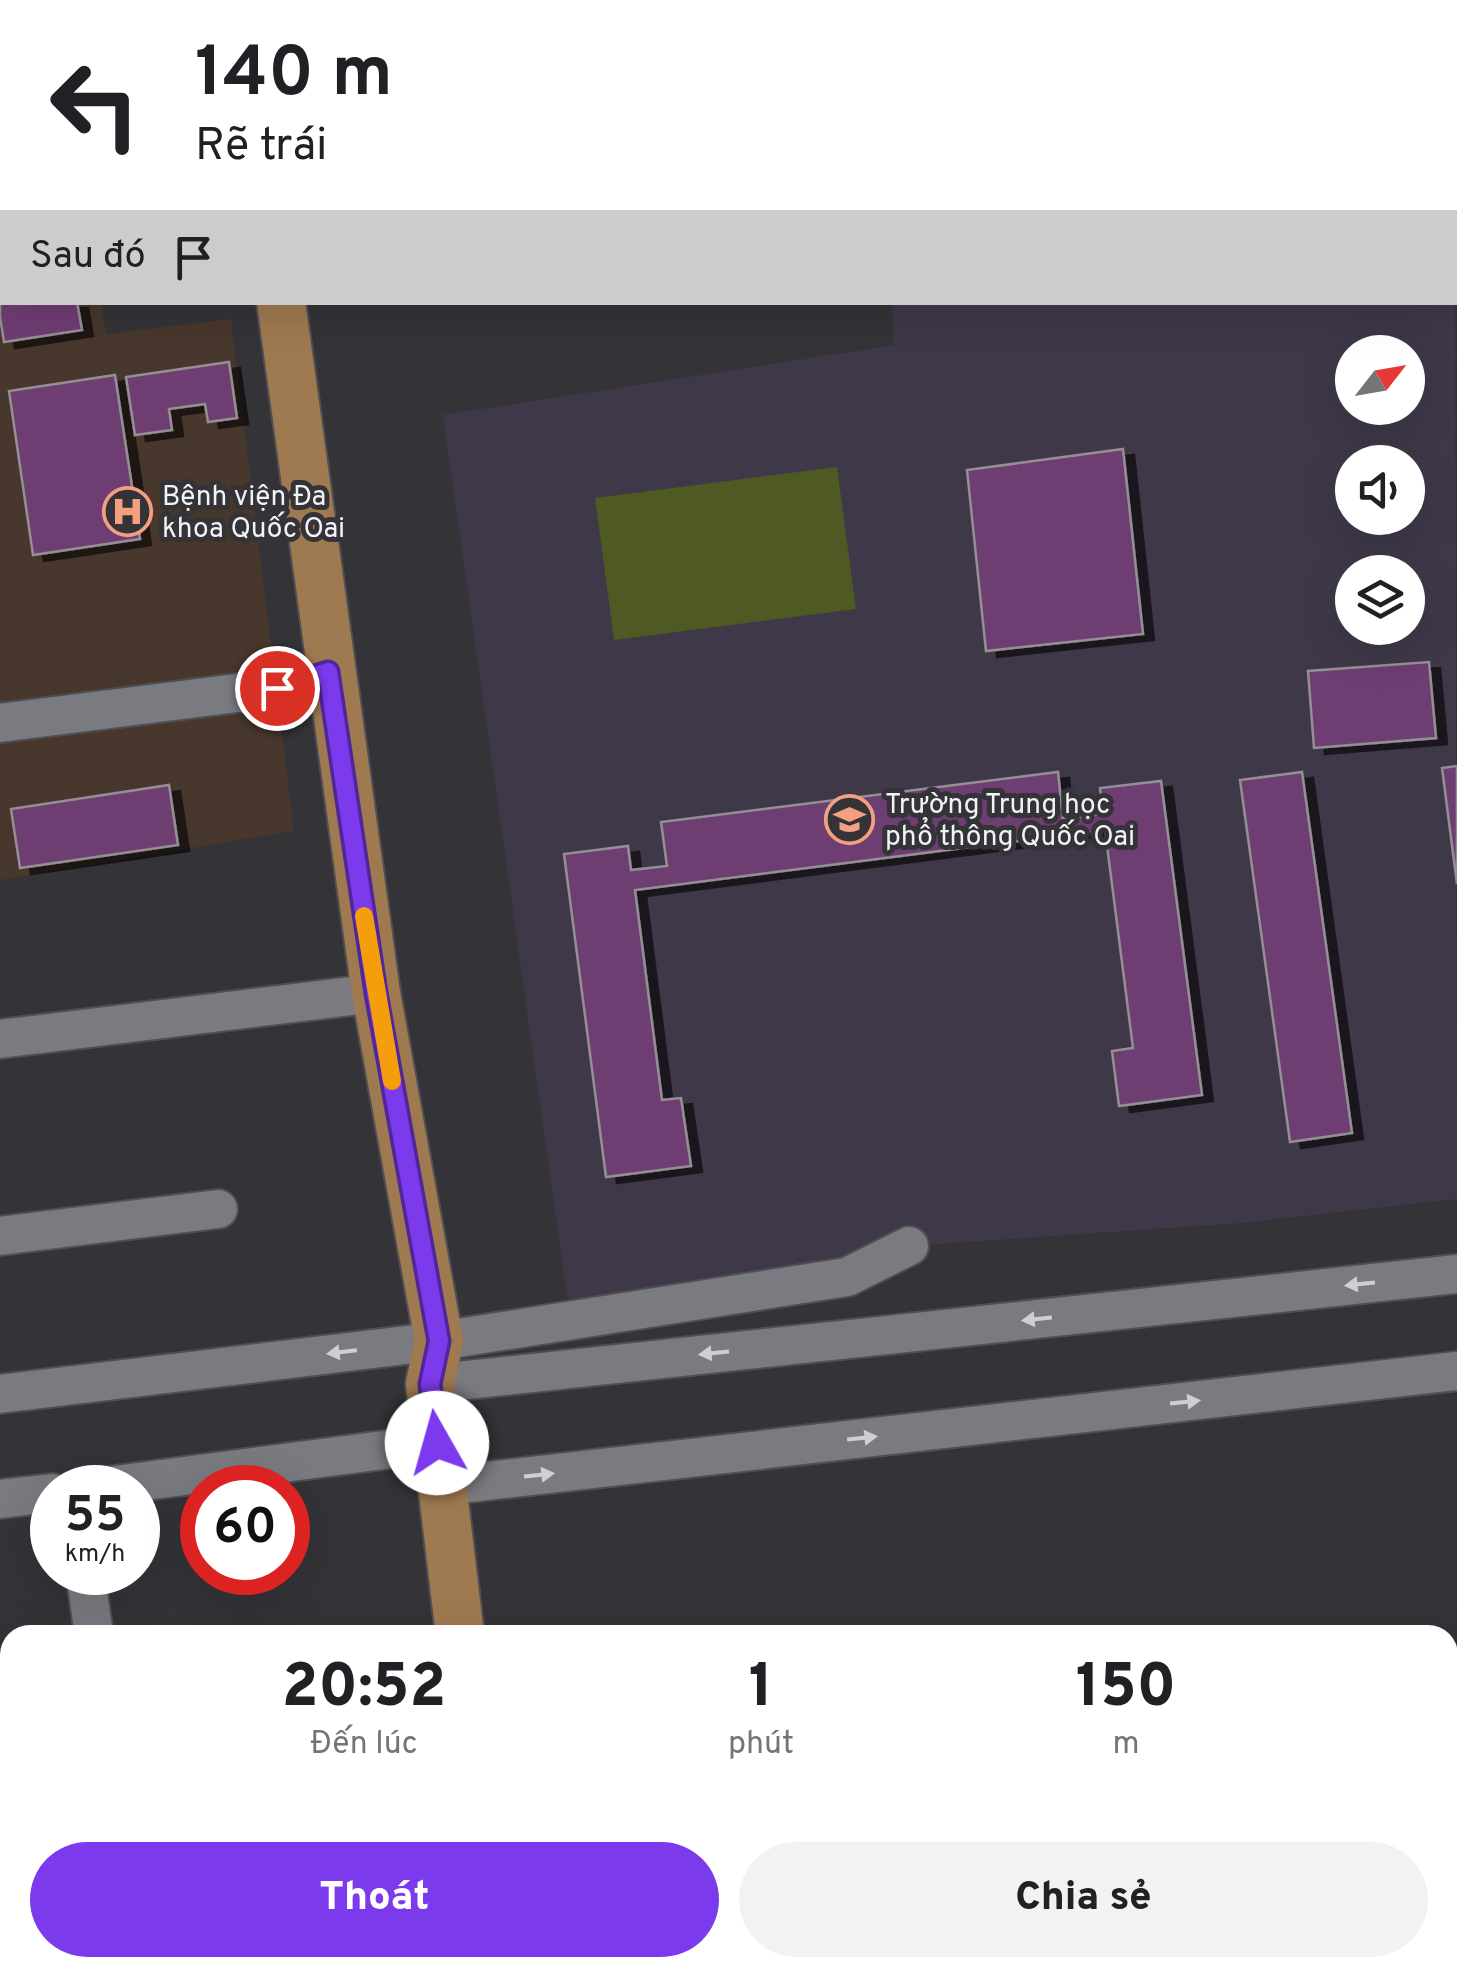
<!DOCTYPE html>
<html lang="vi">
<head>
<meta charset="utf-8">
<style>
  body { margin:0; font-family:Overpass,sans-serif; background:#f2f2f2; color:#202124; height:100vh; display:flex; flex-direction:column; font-size:38px; white-space:nowrap }
  * { box-sizing:border-box; margin:0 }
  p { font-size:32px; color:#757577 }
  .icon { flex:none; width:55px; height:55px; fill:none; stroke:currentColor; stroke-width:2; stroke-linecap:round; stroke-linejoin:round }
  .map { position:relative; flex:1; overflow:hidden }
  .panel { position:absolute; left:0px; top:1625px; width:1458px; height:352px; display:flex; flex-direction:column; background:#fff; border-radius:30px 30px 0 0; box-shadow:0 10px 40px #0002 }
  .panel>* { flex:none }
  .guide { position:absolute; left:0px; top:0px; width:1458px; height:305px; box-shadow:0 10px 40px #0002; background:#fff; color:#202124; overflow:hidden }
  .needle { width:65px; rotate:59deg }
  .fabs { position:absolute; left:1335px; top:335px; display:grid; gap:20px }
  .fabs a { display:grid; place-items:center; width:90px; height:90px; border-radius:50%; background:#fff; box-shadow:0 10px 40px #0002; font-size:50px }
  .speed { position:absolute; left:30px; top:1465px; display:flex; gap:20px; font-size:50px; font-weight:700; text-align:center }
  .speed>* { display:grid; place-content:center; width:130px; height:130px; border-radius:50%; background:#fff; box-shadow:0 10px 40px #0002; line-height:1 }
  .speed small { font-size:25px; font-weight:400 }
  .speed .limit { border:15px solid #d22; background:#fff; color:#111 }
  .pin { position:absolute; display:grid; place-items:center; width:85px; height:85px; color:#fff; margin:-42px; border:5px solid #fff; border-radius:50%; box-shadow:0 2px 10px #0007 }
  .me { position:absolute; width:110px; margin:-55px; rotate:353deg; stroke-linejoin:round; filter:drop-shadow(0 0 8px #0008) }
  .turn { display:flex; align-items:center; gap:35px; height:210px; padding:0 30px; font-size:45px }
  .turn .icon { width:130px; height:130px; stroke-width:2.5 }
  .turn b { display:block; font-size:70px; line-height:85px }
  .then { display:flex; align-items:center; height:95px; padding:0 30px; background:#0003; gap:20px; font-size:38px }
  .eta { display:flex; justify-content:space-evenly; align-items:center; height:170px; text-align:center }
  .eta b { font-size:60px; font-weight:800; line-height:70px }
  .primary-button { display:flex; gap:20px; margin-top:auto; padding:20px 30px }
  .primary-button a { flex:1; height:115px; border-radius:60px; background:#7c3aed; color:#fff; font-size:40px; font-weight:800; line-height:115px; text-align:center }
  .primary-button a+a { background:#f2f2f2; color:#202124 }
  .map>svg:first-child { display:block }
  .education { fill:#3e3849; fill-rule:evenodd }
  .medical { fill:#48372d }
  .green { fill:#4e5923 }
  .building { fill:#6e3e72; stroke:#938f93; stroke-width:2.5; filter:url(#shadow) }
  .lines { fill:none; stroke-linecap:round; stroke-linejoin:round }
  .minor-casing { stroke:#4f4f53; stroke-width:42 }
  .major-casing { stroke:#4f4f53; stroke-width:52 }
  .minor { stroke:#7a7b80; stroke-width:38 }
  .major { stroke:#9f7950; stroke-width:48 }
  .oneway { fill:#cfcfd3 }
  .route-casing { stroke:#51269a; stroke-width:25 }
  .route { stroke:#7c3aed; stroke-width:18 }
  .slow { stroke:#f59e0b; stroke-width:18 }
  .labels { text-anchor:middle; stroke-width:10; stroke-linejoin:round; paint-order:stroke }
  .poi-label { font-size:28px; fill:#f3f3f6; stroke:#333338; text-anchor:start }
</style>
</head>
<body>
<div class="map">
<svg width="1457" height="1977" viewBox="0 0 1457 1977">
  <defs>
    <filter id="shadow"><feDropShadow dx="11" dy="6" stdDeviation="0" flood-color="#0009"/></filter>
  </defs>
  <rect width="100%" height="100%" fill="#333338"/>
  <path class="education" d="M1455 176 1457 1199 1242 1223 909 1246 568 1302 443 415 894 345 892 303 1455 302ZM1352 352H1408V408H1352ZM1352 462H1408V518H1352ZM1352 572H1408V628H1352Z"/>
  <path class="medical" d="M0 0 13 2H2V302L101 303 106 334 231 319 294 831 0 880Z"/>
  <path class="green" d="M837 467 856 609 614 640 595 498Z"/>
  <path class="building" d="M0 0 6 2H2L0 71Z
    M0 101 2 302H77L82 330 4 342 0 317Z
    M229 362 237 418 208 422 205 404 169 409 172 430 135 435 126 377Z
    M115 375 140 539 33 555 9 391Z
    M1123 449 1143 634 986 651 967 470Z
    M1429 662 1436 738 1314 748 1308 671Z
    M1457 766V884L1442 768Z
    M1058 772 1063 819 1103 814 1100 788 1161 781 1202 1095 1119 1106 1112 1051 1133 1048 1105 830 635 890 662 1100 681 1098 691 1166 606 1177 564 854 628 846 631 870 667 866 661 822Z
    M1302 772 1352 1133 1290 1142 1240 780Z
    M169 785 178 845 20 868 11 809Z"/>
  <g class="lines">
    <defs>
      <path id="minor" d="M904 0V2
        M1403 2 1404 0
        M0 723 277 688 328 672
        M0 1039 376 993
        M0 1236 218 1209
        M430 1384 1457 1274
        M0 1394 439 1341 847 1277 909 1246
        M442 1486 1457 1371
        M92 1488 437 1443
        M0 1499 52 1493
        M85 1572 94 1635
        M0 1883 10 1882
        M138 1968 139 1977"/>
      <path id="major" d="M238 0V2
        M281 302 376 993 439 1341 430 1384 460 1635
        M498 1968 499 1977"/>
    </defs>
    <use href="#minor" class="minor-casing"/>
    <use href="#major" class="major-casing"/>
    <use href="#minor" class="minor"/>
    <use href="#major" class="major"/>
  </g>
  <defs><path id="oneway-solid" d="M-6-.8H1V-3.2L6.5 0L1 3.2V.8H-6Z" transform="scale(2.5)"/></defs>
  <g class="oneway">
    <use href="#oneway-solid" transform="translate(1360 1284) rotate(174)"/>
    <use href="#oneway-solid" transform="translate(1037 1319) rotate(174)"/>
    <use href="#oneway-solid" transform="translate(342 1352) rotate(173)"/>
    <use href="#oneway-solid" transform="translate(714 1353) rotate(174)"/>
    <use href="#oneway-solid" transform="translate(1185 1402) rotate(-6)"/>
    <use href="#oneway-solid" transform="translate(862 1438) rotate(-6)"/>
    <use href="#oneway-solid" transform="translate(539 1475) rotate(-6)"/>
  </g>
  <g class="lines">
    <defs>
      <path id="route" d="M277 688 328 672 376 993 439 1341 430 1384 437 1443"/>
    </defs>
    <use href="#route" class="route-casing"/>
    <use href="#route" class="route"/>
    <path class="slow" d="M364 916 392 1081"/>
  </g>
  <defs>
    <symbol id="hospital-ring" viewBox="-11 -11 22 22"><circle r="9.5" fill="#333338" stroke="#f2a07f" stroke-width="1.5"/><path d="M-5-5h3v3.5h4V-5h3V5h-3V1.5h-4V5h-3Z" fill="#f2a07f"/></symbol>
    <symbol id="school-ring" viewBox="-11 -11 22 22"><circle r="9.5" fill="#333338" stroke="#f2a07f" stroke-width="1.5"/><path d="M0-5L7-2L0 1L-7-2ZM-4 1L0 2.5L4 1V4Q0 6-4 4Z" fill="#f2a07f"/></symbol>
  </defs>
  <g fill-rule="evenodd">
    <use href="#hospital-ring" x="100" y="484" width="55" height="55"/>
    <use href="#school-ring" x="822" y="792" width="55" height="55"/>
  </g>
  <g class="labels">
    <g class="poi-label">
      <text x="162" y="505">Bệnh viện Đa<tspan x="162" dy="32">khoa Quốc Oai</tspan></text>
      <text x="885" y="813">Trường Trung học<tspan x="885" dy="32">phổ thông Quốc Oai</tspan></text>
    </g>
  </g>
</svg>
<div class="fabs">
<a><svg class="needle" viewBox="-14 -14 28 28"><path d="M0-13l5 13h-10z" fill="#e53935"/><path d="M0 13l5-13h-10z" fill="#757577"/></svg></a>
<a><svg class="icon" aria-label="sound" viewBox="0 0 24 24"><path d="M4 9h4l5-4v14l-5-4H4zM17 9q2 3 0 6"/></svg></a>
<a><svg class="icon" aria-label="layers" viewBox="0 0 24 24"><path d="M12 4l9 5-9 5-9-5zM3 14l9 5 9-5"/></svg></a>
</div>
<div class="speed"><div>55<small>km/h</small></div><div class="limit">60</div></div>
<div class="pin" style="left:277px;top:688px;background:#d93025"><svg class="icon" aria-label="arrive" viewBox="0 0 24 24"><path d="M6 21V4h12l-3 4 3 4H6"/></svg></div>
<svg class="me" style="left:437px;top:1443px" viewBox="-20 -20 40 40"><circle r="19" fill="#fff"/><path d="M0-13L10 11 0 6-10 11z" fill="#7c3aed"/></svg>
<div class="guide">
<div class="turn"><svg class="icon" aria-label="left" viewBox="0 0 24 24"><path d="M17 20v-9H6M10 6l-5 5 5 5"/></svg><div><b>140 m</b>Rẽ trái</div></div>
<div class="then">Sau đó<svg class="icon" aria-label="arrive" viewBox="0 0 24 24"><path d="M6 21V4h12l-3 4 3 4H6"/></svg></div>
</div>
<section class="panel">
<div class="eta">
<div><b>20:52</b><p>Đến lúc</p></div>
<div><b>1</b><p>phút</p></div>
<div><b>150</b><p>m</p></div>
</div>
<div class="primary-button"><a>Thoát</a><a>Chia sẻ</a></div>
</section>
</div>
</body>
</html>
